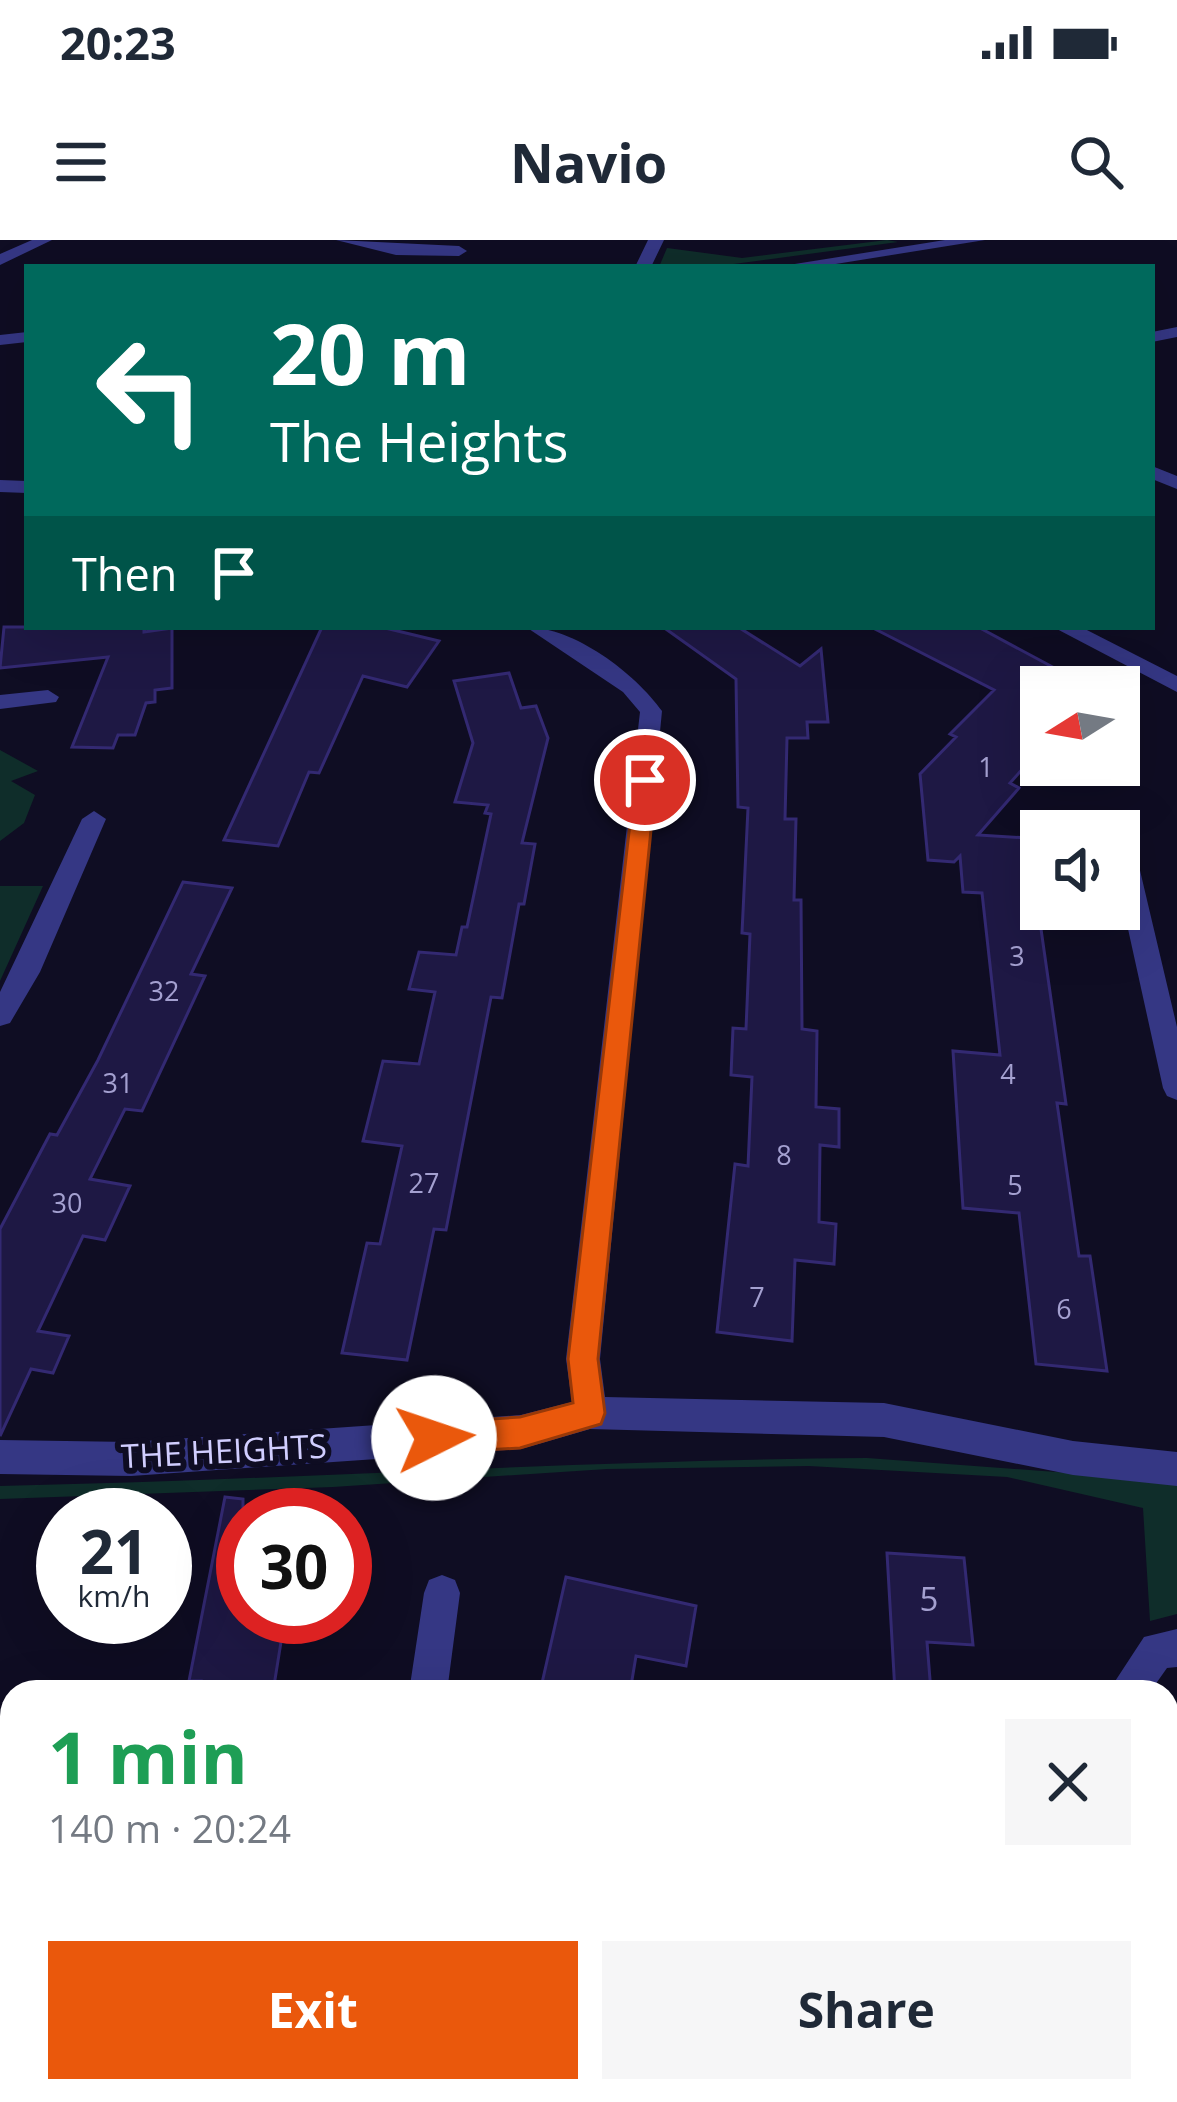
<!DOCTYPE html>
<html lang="en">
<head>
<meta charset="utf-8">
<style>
  body { margin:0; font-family:"Open Sans",sans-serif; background:#f6f6f7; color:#1f2937; height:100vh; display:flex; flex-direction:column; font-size:45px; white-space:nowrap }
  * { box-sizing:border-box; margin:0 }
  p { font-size:39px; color:#747a83 }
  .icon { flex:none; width:66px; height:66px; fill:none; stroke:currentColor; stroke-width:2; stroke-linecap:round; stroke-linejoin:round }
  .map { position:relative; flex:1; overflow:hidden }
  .panel { position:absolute; left:0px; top:1440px; width:1179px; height:423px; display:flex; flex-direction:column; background:#fff; border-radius:36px 36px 0 0; box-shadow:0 12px 48px #0002 }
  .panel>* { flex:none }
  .banner { position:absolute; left:24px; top:24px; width:1131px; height:366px; border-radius:0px; box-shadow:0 12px 48px #0002; background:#00695c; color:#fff; overflow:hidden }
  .needle { width:78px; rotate:259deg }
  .controls { position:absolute; left:1020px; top:426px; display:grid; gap:24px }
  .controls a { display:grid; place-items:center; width:120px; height:120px; border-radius:0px; background:#fff; box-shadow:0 12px 48px #0002; font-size:60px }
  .speed { position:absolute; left:36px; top:1248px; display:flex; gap:24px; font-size:60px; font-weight:700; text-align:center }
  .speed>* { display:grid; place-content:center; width:156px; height:156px; border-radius:50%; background:#fff; box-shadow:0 12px 48px #0002; line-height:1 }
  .speed small { font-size:30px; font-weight:400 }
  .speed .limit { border:18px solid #d22; background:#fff; color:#111 }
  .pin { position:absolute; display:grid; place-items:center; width:102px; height:102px; color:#fff; margin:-51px; border:6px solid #fff; border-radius:50%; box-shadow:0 3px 12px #0007 }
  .me { position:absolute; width:132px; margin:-66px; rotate:86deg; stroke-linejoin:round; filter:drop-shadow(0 0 9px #0008) }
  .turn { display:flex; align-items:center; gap:42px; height:252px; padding:0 48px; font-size:54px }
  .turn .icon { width:156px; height:156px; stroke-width:2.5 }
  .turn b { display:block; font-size:84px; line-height:102px }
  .then { display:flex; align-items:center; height:114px; padding:0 48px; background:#0003; gap:24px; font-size:45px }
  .round { display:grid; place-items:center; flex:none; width:126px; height:126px; border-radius:0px; background:#f6f6f7 }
  .summary { display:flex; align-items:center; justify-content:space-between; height:204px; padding:0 48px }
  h1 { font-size:72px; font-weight:700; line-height:90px; color:#1e9e55 }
  .action { display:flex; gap:24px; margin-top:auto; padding:24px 48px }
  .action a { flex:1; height:138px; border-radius:0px; background:#ea580c; color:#fff; font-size:48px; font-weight:700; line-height:138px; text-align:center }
  .action a+a { background:#f6f6f7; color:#1f2937 }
  .status { display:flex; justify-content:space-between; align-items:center; height:84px; padding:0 60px; background:#fff; direction:ltr }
  .status svg { height:33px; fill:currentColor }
  header { display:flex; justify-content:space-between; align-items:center; height:156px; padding:0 48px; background:#fff; font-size:54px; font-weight:700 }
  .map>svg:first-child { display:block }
  .green { fill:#0f2d2a }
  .building { fill:#1e1844; stroke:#332972; stroke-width:3 }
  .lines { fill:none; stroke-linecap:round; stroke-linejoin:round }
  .minor { fill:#353784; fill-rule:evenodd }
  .route { fill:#ea580c; stroke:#983908; stroke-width:3 }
  .labels { text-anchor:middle; stroke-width:12; stroke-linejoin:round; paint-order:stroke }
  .number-label { font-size:27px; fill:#a4a0d0 }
  .street-label { font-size:33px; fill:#d1ceff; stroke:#0f0d23 }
  .near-number-label { font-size:33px; fill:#a4a0d0 }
</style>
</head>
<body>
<div class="status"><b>20:23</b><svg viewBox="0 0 49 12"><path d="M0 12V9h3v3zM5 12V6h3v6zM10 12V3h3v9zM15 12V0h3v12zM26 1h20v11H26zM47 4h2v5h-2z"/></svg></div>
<header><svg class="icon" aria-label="menu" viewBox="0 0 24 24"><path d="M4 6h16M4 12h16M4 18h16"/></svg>Navio<svg class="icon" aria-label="search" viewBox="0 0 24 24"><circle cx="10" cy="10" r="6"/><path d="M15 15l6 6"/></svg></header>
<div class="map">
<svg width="1177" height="1862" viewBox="0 0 1177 1862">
  <rect width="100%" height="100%" fill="#0f0d23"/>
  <path class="green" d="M887 0 898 2 711 27H659L667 8 742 18Z
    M0 510 38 531 11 541 35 555 24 583 0 601Z
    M0 646H43L0 741Z
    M867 1218 1177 1241V1374L1150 1381 1143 1268 1007 1237 809 1226 607 1229 333 1247 0 1259V1246C289 1240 577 1220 867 1218Z"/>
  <path class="building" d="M4 387H144V392L172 388V448L155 450V462L146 463 135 495H118L113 508 72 507 108 417 0 428Z
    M322 387H381L439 401 407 447 363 436 319 533 309 532 278 606 224 600Z
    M663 387H738L800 426 821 409 828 482H807L808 498H787L785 579H796L794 660H801L802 789 817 791 816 867 839 869V907L820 905 819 982 836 984 834 1024 795 1020 792 1101 717 1092 735 924 748 926 752 837 731 835 733 788 746 789 750 694 742 693 748 568 738 567 736 439Z
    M871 387H978L1090 447H1041V508L1010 543 1019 548 978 595 1028 598 1066 864 1057 863 1079 1016H1090L1107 1131 1036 1124 1019 973 963 968 953 811 1000 815 982 653 963 652 960 616 954 622 928 620 920 534 956 497 950 494 994 450Z
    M509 433 521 468 536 466 548 498 522 603 535 604 524 664H519L502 758 491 757 446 990 434 989 407 1120 342 1113 367 1003 380 1004 402 906 363 901 383 821 419 824 435 752 409 749 419 712 456 715 462 687H467L491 574 485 573 488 565 455 562 473 503 454 441Z
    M183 642 232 648 191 734 205 736 142 871 125 869 90 939 130 946 105 1000 83 996 38 1091 69 1096 53 1133 31 1129 0 1196V989L50 894 57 895 98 820Z
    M225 1257 243 1259V1377H285L273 1452H199L201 1441H189Z
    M887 1313 964 1318 973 1405 927 1402 931 1452H895Z
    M566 1337 696 1366 686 1426 636 1416 630 1452H540Z"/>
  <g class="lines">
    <path class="minor" d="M32 0H52L0 25V14Z
      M336 0 459 6 467 11 459 16 396 15Z
      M648 0H664L651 27H635Z
      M945 0H985L817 27H776Z
      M1177 87V97L1152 102V92Z
      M27 92V102L0 105V95Z
      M1152 226 1177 236V249L1152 239Z
      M0 240 27 241V253L0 252Z
      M526 387C574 387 635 433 662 471L600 1119 605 1157 884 1163 1073 1201 1177 1212V1246L1073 1235 884 1197 590 1189 521 1209 131 1236 0 1234V1200L131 1202 521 1175 572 1162 566 1119 640 472 623 452Z
      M1053 387H1081L1177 436V452Z
      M48 450 59 457 56 462 0 469V455Z
      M94 571 106 579 40 732 10 783 0 786V752L82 579Z
      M1122 596 1134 605 1177 787V860L1167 856 1163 848 1119 648Z
      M442 1335 455 1340 460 1353 447 1452H409L424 1353 429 1340Z
      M1177 1389V1427L1167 1428 1150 1452H1108L1144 1397Z
      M12 1778V1822L0 1823V1779Z
      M1040 1851H1084V1862H1040Z"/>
  </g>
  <path class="route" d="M645 533 656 540 598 1119 605 1173 601 1184 520 1208 434 1213 423 1209 418 1198 423 1187 434 1183 520 1177 573 1163 568 1119 635 540Z"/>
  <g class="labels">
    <g class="number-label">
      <text x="986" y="537">1</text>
      <text x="1017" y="726">3</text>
      <text x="164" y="761">32</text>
      <text x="1008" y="844">4</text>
      <text x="118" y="853">31</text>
      <text x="784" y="925">8</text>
      <text x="424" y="953">27</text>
      <text x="1015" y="955">5</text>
      <text x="67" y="973">30</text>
      <text x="757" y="1067">7</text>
      <text x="1064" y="1079">6</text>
    </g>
    <g class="street-label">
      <text transform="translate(224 1211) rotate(-3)" y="12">THE HEIGHTS</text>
    </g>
    <g class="near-number-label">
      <text x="929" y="1371">5</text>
    </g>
  </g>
</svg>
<div class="controls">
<a><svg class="needle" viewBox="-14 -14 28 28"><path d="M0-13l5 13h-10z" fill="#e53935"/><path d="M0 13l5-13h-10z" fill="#747a83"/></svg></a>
<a><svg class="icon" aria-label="sound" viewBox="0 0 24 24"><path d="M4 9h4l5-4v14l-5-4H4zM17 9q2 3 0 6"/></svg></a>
</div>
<div class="speed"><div>21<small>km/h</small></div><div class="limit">30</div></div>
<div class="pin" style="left:645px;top:540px;background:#d93025"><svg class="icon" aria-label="arrive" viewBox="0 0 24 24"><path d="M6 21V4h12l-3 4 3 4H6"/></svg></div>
<svg class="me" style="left:434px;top:1198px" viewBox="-20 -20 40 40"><circle r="19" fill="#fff"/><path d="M0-13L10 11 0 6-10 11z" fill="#ea580c"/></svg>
<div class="banner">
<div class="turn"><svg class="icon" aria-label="left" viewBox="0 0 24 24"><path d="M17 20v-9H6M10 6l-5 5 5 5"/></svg><div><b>20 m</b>The Heights</div></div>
<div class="then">Then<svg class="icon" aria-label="arrive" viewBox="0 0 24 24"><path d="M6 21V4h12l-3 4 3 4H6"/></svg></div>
</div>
<section class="panel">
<div class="summary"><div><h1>1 min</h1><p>140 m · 20:24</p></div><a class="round"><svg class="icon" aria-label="close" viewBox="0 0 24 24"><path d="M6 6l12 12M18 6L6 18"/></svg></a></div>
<div class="action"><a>Exit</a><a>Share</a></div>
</section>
</div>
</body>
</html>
